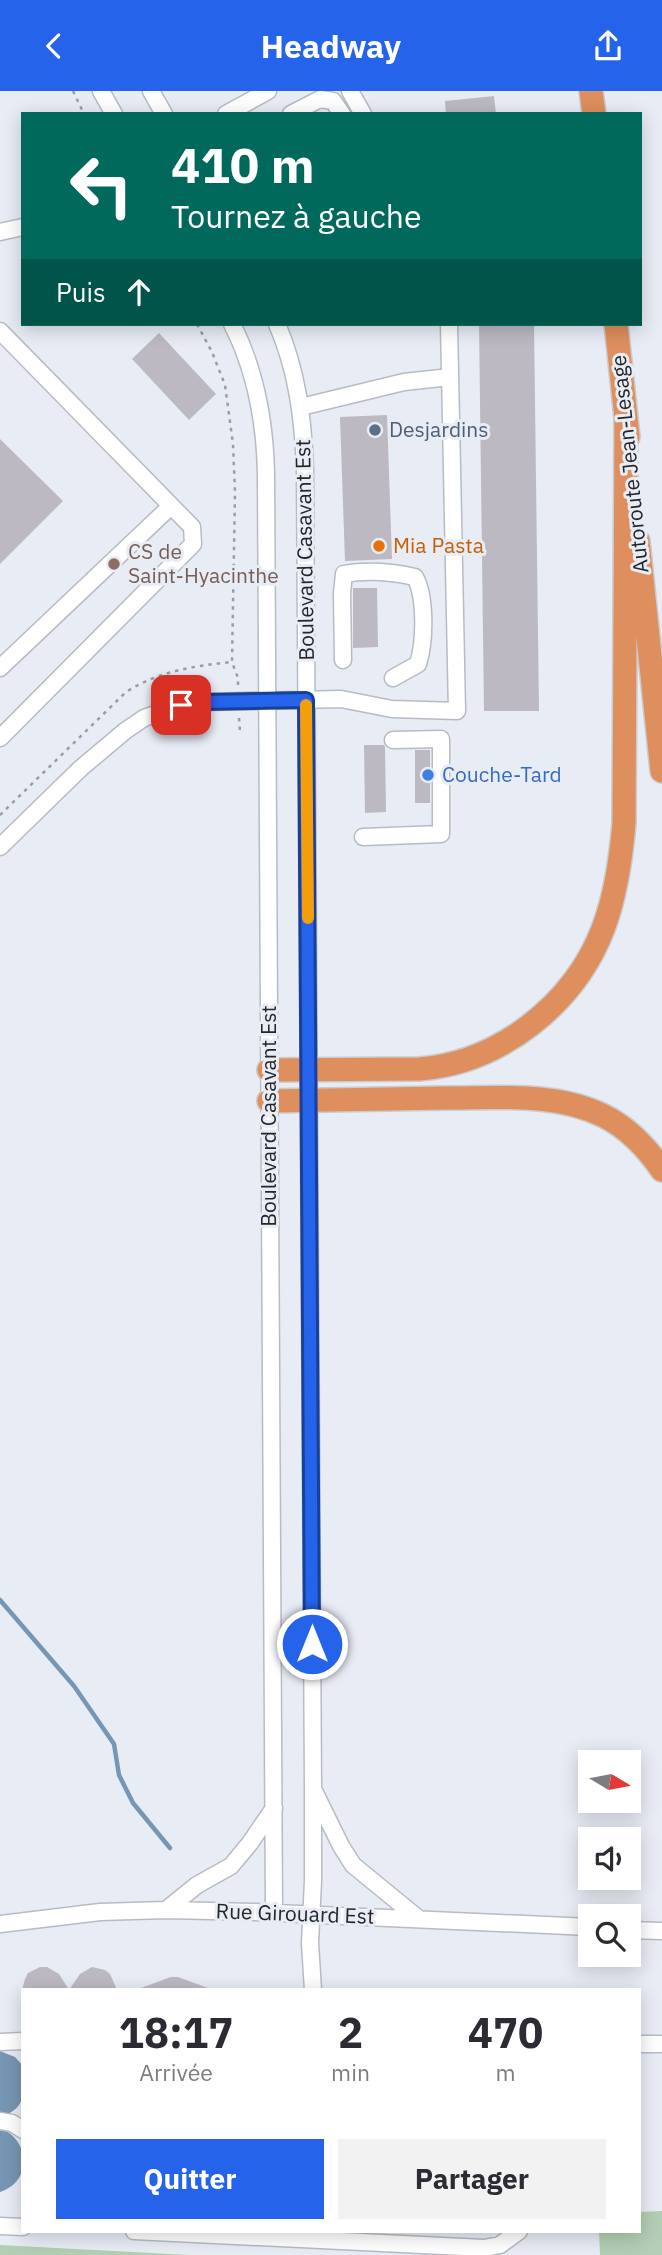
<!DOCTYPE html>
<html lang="fr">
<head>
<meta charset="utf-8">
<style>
  body { margin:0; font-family:"IBM Plex Sans",sans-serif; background:#f2f2f3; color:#2b2b33; height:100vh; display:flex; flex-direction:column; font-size:26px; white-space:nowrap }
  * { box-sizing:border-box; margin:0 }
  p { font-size:23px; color:#7c7c81 }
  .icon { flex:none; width:38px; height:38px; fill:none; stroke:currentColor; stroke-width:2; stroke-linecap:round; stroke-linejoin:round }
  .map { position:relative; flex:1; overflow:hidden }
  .side { position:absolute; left:21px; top:1897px; width:620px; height:245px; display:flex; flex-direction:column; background:#fff; border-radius:0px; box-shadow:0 4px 18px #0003 }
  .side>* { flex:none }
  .guide { position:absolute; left:21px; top:21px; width:621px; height:214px; border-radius:0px; box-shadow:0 4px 18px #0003; background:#00695c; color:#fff; overflow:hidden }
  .needle { width:46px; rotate:100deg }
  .controls { position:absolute; left:578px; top:1659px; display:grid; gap:14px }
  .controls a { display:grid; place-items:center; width:63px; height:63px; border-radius:0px; background:#fff; box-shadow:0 4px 18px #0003; font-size:35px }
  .pin { position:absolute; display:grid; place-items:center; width:60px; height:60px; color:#fff; margin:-30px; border-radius:14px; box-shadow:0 4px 10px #0006 }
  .me { position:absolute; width:77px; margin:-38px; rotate:0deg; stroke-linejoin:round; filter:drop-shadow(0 0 5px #0008) }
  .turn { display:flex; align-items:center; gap:24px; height:147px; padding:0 35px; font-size:32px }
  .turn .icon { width:91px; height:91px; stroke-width:2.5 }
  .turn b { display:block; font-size:49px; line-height:60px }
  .then { display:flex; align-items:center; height:66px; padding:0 35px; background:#0003; gap:14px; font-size:26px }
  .eta { display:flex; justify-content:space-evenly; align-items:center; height:119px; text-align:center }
  .eta b { font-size:42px; font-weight:700; line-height:49px }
  .primary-button { display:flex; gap:14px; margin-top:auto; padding:14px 35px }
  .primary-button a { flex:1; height:80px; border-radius:0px; background:#2563eb; color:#fff; font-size:28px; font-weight:700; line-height:80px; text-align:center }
  .primary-button a+a { background:#f2f2f3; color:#2b2b33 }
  header { display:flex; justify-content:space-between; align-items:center; height:91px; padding:0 35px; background:#2563eb; color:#fff; font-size:32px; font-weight:700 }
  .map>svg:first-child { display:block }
  .green { fill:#b3ceb4 }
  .water { fill:#7796b4 }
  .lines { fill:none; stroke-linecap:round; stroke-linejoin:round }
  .stream { stroke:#7796b4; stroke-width:4.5 }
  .building { fill:#bcb9c2 }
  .minor-casing { stroke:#b7bcc4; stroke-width:19 }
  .highway-casing { stroke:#cacbcc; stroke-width:26 }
  .path { stroke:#9a9da3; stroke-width:2.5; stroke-dasharray:3.5 5; stroke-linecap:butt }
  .minor { stroke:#fff; stroke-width:16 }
  .highway { stroke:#de8f5d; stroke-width:23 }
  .route-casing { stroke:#184099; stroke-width:18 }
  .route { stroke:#2563eb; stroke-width:12 }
  .slow { stroke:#f59e0b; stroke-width:12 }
  .service-dot { fill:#5c6f8a; stroke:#e8ecf5; stroke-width:2.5 }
  .food-dot { fill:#e8710a; stroke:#e8ecf5; stroke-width:2.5 }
  .education-dot { fill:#8d6e63; stroke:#e8ecf5; stroke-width:2.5 }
  .shop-dot { fill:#3f7fe0; stroke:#e8ecf5; stroke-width:2.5 }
  .labels { text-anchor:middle; stroke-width:6; stroke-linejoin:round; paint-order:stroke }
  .service-label { font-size:21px; fill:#4e5e75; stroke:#e8ecf5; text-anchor:start }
  .street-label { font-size:21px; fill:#242629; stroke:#e8ecf5 }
  .food-label { font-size:21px; fill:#c56008; stroke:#e8ecf5; text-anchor:start }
  .education-label { font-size:21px; fill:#785e54; stroke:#e8ecf5; text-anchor:start }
  .shop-label { font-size:21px; fill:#366cbe; stroke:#e8ecf5; text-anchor:start }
</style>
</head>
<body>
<header><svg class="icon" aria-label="back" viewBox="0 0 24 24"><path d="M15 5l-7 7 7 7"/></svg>Headway<svg class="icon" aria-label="share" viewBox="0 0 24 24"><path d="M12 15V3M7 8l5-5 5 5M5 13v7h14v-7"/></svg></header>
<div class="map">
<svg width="662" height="2164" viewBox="0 0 662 2164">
  <rect width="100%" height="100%" fill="#e8ecf5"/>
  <path class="green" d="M662 2120V2164H600L599 2140H639V2121Z
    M0 2154 189 2164H0Z"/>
  <path class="water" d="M0 1960 15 1966 23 1975C23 2000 29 2017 0 2026Z
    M0 2037C30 2048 33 2091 0 2101Z"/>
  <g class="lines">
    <path class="stream" d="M0 1509 74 1595 114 1653 119 1684 133 1712 170 1757"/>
  </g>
  <path class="building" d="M494 5 496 23H446L445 10Z
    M479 233H534L539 620H484Z
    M159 242 216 303 189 329 132 268Z
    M387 324 392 468 345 470 340 326Z
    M0 348 63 410 0 473Z
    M353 497H377L378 556 353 557Z
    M364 654H384L385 656 386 721 365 722Z
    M415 659H430V712H415Z
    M40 1876H47L59 1883 69 1899H22L25 1888 28 1882Z
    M92 1876 105 1879 110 1883 117 1899H69L80 1883Z
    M171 1886H178L208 1897V1899H141V1897Z"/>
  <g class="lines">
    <defs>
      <path id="minor" d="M101 0 114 23
        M151 0 164 23
        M350 0 363 23
        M226 23 268 0
        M291 23 320 8 333 10 342 23
        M0 141 23 136
        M232 233C256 280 265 331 266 383L274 1822
        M277 233C297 279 303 327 305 377L313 1697V1790L310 1852 313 1899
        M0 240 192 436 193 453 0 647
        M301 316 404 291 450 286
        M343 569 342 502 344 483C367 479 392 481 415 486 426 506 425 551 418 573L393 587
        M0 577 171 415
        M363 746 441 743V648L393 649
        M0 756 81 677 125 640 144 627 181 614 204 611 341 608 392 618 457 620 449 233
        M314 1700 341 1755 353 1774 419 1828
        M166 1819 197 1794 231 1775 250 1752 274 1717
        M0 1833 100 1821 166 1819 254 1821 590 1836
        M628 1839 662 1840
        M0 1951 23 1950
        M639 1953H662
        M0 2030 12 2032 23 2039
        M0 2135 23 2136
        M134 2140 484 2157 500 2154 519 2140"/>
      <path id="highway" d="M591 0 594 23
        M616 233 628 346
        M638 450 662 680
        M269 979 419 978C500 972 574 913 603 838 616 804 621 768 624 732L626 331
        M269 1010C328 1009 387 1008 445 1007 497 1007 556 1001 604 1025 628 1037 647 1057 662 1079"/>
    </defs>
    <use href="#minor" class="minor-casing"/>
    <use href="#highway" class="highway-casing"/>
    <path class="path" d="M73 0 84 23
      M197 233 212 261 225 294 233 353 235 401 232 571 238 587V596
      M239 627 240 641
      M0 724 126 601C159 580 194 575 232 571"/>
    <use href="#minor" class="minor"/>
    <use href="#highway" class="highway"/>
  </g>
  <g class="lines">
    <defs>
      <path id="route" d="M181 614 204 611 306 609 312 1553"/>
    </defs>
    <use href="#route" class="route-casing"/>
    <use href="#route" class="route"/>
    <path class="slow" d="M306 614 308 827"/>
  </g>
  <circle class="service-dot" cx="375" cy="339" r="7"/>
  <circle class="food-dot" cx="379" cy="455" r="7"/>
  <circle class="education-dot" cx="114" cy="473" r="7"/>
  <circle class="shop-dot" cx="428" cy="684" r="7"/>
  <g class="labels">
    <g class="service-label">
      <text x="389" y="346">Desjardins</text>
    </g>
    <g class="street-label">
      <text transform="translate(630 373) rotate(-96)" y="7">Autoroute Jean-Lesage</text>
      <text transform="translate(305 459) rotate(-91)" y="7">Boulevard Casavant Est</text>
      <text transform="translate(269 1025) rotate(-90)" y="7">Boulevard Casavant Est</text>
      <text transform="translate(295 1823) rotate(2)" y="7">Rue Girouard Est</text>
    </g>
    <g class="food-label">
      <text x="393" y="462">Mia Pasta</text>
    </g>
    <g class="education-label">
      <text x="128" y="468">CS de<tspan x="128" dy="24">Saint-Hyacinthe</tspan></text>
    </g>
    <g class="shop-label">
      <text x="442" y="691">Couche-Tard</text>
    </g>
  </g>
</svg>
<div class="controls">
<a><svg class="needle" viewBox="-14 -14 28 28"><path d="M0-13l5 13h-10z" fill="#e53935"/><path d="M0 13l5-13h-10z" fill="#7c7c81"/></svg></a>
<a><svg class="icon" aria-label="sound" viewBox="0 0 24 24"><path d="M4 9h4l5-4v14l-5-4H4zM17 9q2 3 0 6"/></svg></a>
<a><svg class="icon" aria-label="search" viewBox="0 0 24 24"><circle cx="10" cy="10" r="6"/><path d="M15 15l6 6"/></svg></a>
</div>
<div class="pin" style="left:181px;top:614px;background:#d93025"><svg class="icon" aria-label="arrive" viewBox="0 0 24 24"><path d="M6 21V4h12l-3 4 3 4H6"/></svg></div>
<svg class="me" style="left:312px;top:1553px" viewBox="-20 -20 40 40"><circle r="17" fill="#2563eb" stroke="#fff" stroke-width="3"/><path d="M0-11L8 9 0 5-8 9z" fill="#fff"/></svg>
<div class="guide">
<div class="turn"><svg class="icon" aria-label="left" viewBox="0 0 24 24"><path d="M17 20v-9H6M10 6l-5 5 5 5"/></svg><div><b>410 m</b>Tournez à gauche</div></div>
<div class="then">Puis<svg class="icon" aria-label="ahead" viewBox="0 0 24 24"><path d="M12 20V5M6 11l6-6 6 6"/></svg></div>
</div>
<section class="side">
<div class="eta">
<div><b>18:17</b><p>Arrivée</p></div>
<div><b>2</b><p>min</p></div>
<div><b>470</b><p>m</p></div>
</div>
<div class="primary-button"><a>Quitter</a><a>Partager</a></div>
</section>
</div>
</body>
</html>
